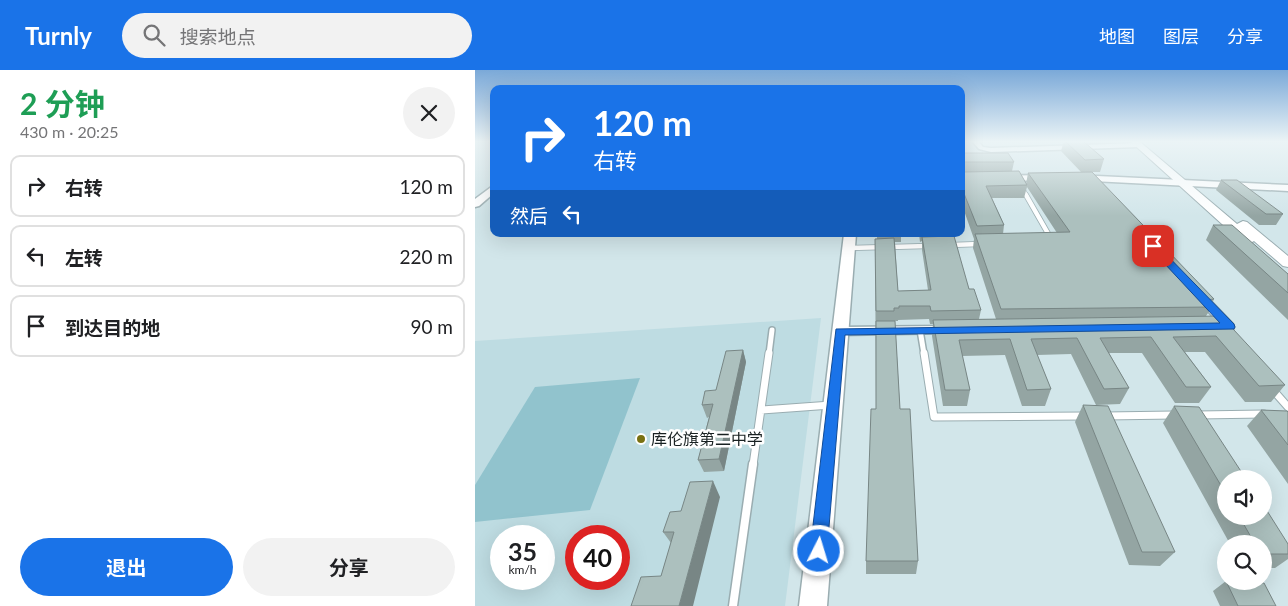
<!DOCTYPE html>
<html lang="zh">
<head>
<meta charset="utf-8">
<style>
  body { margin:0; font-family:Lato,"Noto Sans SC",sans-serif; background:#f2f2f2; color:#202124; height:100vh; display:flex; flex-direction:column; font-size:19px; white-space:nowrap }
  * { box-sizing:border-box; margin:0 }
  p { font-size:16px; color:#757577 }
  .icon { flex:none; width:28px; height:28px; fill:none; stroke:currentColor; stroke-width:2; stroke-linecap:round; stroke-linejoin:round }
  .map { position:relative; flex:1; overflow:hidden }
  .side { display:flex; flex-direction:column; background:#fff; width:475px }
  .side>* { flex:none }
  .guide { position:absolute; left:15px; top:15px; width:475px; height:152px; border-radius:10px; box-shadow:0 5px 20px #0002; background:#1a73e8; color:#fff; overflow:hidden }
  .controls { position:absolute; left:742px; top:400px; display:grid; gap:10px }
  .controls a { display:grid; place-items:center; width:55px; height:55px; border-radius:50%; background:#fff; box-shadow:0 5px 20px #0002; font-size:25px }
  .speed { position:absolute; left:15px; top:455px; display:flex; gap:10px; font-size:25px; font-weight:700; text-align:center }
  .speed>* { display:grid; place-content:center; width:65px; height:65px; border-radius:50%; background:#fff; box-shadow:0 5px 20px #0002; line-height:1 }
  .speed small { font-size:12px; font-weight:400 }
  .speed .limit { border:8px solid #d22; background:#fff; color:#111 }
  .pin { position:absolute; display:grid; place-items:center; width:42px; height:42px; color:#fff; margin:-21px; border-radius:10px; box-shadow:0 2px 8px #0006 }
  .me { position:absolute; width:55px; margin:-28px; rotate:5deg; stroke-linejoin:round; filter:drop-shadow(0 0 4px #0008) }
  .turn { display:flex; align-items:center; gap:18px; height:105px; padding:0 20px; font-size:22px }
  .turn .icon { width:65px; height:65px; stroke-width:2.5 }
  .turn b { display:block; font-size:35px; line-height:42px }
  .then { display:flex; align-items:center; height:48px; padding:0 20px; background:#0003; gap:10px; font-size:19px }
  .round { display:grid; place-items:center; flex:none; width:52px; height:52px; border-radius:26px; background:#f2f2f2 }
  .headline { display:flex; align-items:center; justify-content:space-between; height:85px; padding:0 20px }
  h1 { font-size:30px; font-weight:700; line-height:38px; color:#1e9e55 }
  .cta { display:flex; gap:10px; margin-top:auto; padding:10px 20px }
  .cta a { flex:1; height:58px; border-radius:30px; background:#1a73e8; color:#fff; font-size:20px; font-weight:700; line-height:58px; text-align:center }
  .cta a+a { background:#f2f2f2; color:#202124 }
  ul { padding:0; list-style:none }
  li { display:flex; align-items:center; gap:15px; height:62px; margin:0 10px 8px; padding:0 10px; border:2px solid #e0e0e0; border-radius:10px }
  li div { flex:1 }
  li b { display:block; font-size:19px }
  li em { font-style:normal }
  header { display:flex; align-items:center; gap:30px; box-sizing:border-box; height:70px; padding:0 25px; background:#1a73e8; color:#fff }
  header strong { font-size:24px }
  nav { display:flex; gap:28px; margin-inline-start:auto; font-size:18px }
  .search { width:350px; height:45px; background:#f2f2f2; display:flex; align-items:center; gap:12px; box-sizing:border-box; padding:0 18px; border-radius:28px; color:#757577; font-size:19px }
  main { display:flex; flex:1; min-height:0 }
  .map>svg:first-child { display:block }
  .built { fill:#bedce2; fill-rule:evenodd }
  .green { fill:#91c3cd }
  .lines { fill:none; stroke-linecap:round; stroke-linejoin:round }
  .lane-far4-casing { stroke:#9aadb1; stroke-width:4.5 }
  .lane-far3-casing { stroke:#9aadb1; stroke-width:6 }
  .lane-far2-casing { stroke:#9aadb1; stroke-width:8 }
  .lane-far1-casing { stroke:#9aadb1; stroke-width:9 }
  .lane-casing { stroke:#9aadb1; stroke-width:11 }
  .street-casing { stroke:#9aadb1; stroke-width:3 }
  .secondary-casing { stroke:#9aadb1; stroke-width:3 }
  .primary-casing { stroke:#9aadb1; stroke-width:2 }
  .lane-far4 { stroke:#fff; stroke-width:3 }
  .lane-far3 { stroke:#fff; stroke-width:4.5 }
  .lane-far2 { stroke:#fff; stroke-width:5 }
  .lane-far1 { stroke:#fff; stroke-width:7 }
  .lane { stroke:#fff; stroke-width:8 }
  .street { fill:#fff; fill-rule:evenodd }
  .secondary { fill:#fff; fill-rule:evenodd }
  .primary { fill:#fff; fill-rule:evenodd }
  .wall { fill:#94a5a3; fill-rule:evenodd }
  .shaded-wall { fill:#788685 }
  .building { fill:#acc0be; stroke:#788685 }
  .route { fill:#1a73e8; stroke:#114b97 }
  .poi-dot { fill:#797112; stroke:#fff; stroke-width:2 }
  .labels { text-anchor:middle; stroke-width:5; stroke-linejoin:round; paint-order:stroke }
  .near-poi-label { font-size:16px; fill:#192122; stroke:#fff; text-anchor:start }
</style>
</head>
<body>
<header>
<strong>Turnly</strong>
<div class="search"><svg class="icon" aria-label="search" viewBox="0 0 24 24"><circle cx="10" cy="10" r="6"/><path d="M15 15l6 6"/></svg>搜索地点</div>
<nav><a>地图</a><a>图层</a><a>分享</a></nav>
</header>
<main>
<section class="side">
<div class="headline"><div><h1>2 分钟</h1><p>430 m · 20:25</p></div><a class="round"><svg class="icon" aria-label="close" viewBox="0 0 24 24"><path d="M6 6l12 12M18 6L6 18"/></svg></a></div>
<ul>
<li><svg class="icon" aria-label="right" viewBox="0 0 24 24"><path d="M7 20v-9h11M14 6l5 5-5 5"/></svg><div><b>右转</b></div><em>120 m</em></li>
<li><svg class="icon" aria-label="left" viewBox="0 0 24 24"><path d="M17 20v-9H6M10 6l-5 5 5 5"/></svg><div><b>左转</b></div><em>220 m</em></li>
<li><svg class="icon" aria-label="arrive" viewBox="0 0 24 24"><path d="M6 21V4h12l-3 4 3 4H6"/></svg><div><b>到达目的地</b></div><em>90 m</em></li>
</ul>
<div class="cta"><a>退出</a><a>分享</a></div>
</section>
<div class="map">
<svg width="813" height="536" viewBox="0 0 813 536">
  <rect width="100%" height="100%" fill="#d2e6ea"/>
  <path class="built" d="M346 248 310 536H0V271ZM26 466H69V509H26ZM101 466H144V509H101Z"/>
  <path class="green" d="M165 308 115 440 0 452V415L60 317Z"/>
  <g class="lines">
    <defs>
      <path id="lane-far4" d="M547 117 552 126"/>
      <path id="lane-far3" d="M551 125 575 167
        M475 175 506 174
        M373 178 454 176"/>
      <path id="lane-far2" d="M445 260 449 284
        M294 284 297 260"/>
      <path id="lane-far1" d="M449 283 459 347 609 346
        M798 320 813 337
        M286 340 356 335
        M723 345 789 344
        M631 346 699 345
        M278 395 294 283"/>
      <path id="lane" d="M258 536 278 394"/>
      <path id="street" d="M497 71H503L508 77 516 78 663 73 666 75 663 77 516 82 504 79Z
        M726 224 730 225 758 254 759 257 758 260H750L722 229 721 227 722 225Z
        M471 256 477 260 475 263 365 265 359 261 365 257Z"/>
      <path id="secondary" d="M574 105 579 108 577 110 486 112V106Z
        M601 105 813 115V121L598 110 596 108Z
        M19 115V123L4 136 0 137V129Z
        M369 164H381L352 536H324Z"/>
      <path id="primary" d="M655 71H664L762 154 768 151 772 152 813 186V197L808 196 779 171 773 174 768 173Z"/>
    </defs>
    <use href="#lane-far4" class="lane-far4-casing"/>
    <use href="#lane-far3" class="lane-far3-casing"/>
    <use href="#lane-far2" class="lane-far2-casing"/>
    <use href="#lane-far1" class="lane-far1-casing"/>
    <use href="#lane" class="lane-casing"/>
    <use href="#street" class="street-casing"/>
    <use href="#secondary" class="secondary-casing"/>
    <use href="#primary" class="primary-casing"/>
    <use href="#lane-far4" class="lane-far4"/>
    <use href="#lane-far3" class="lane-far3"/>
    <use href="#lane-far2" class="lane-far2"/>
    <use href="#lane-far1" class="lane-far1"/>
    <use href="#lane" class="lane"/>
    <use href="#street" class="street"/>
    <use href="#secondary" class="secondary"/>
    <use href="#primary" class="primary"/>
  </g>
  <path class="wall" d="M589 71H608L629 89 625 102H606L586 81Z
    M486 83 539 92 537 101 551 114 553 103 739 229 736 236 737 237 731 246 810 315 796 332H770L730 282H710L736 317 724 333H700L667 283H634L654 318 645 334 621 335 596 284 562 285 576 319 570 336H547L530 285 487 286 495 320 492 336H468L457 266 458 254H455L454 249 423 250V251H420L425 339 443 491 441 504H391V491L401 339 400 169H402V164H426V172H420L423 221 453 220 447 180V171L445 172 444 164H476V166L494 219 506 240 504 249H521L498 178 499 169 486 132ZM552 117 582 163 528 164 529 155 517 128H549Z
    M746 110 808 144 801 155H784L741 120Z
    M738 155 813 204V250L731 170Z
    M268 280 271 292 249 401 229 402 223 390 234 347 232 348 227 335 241 320Z
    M608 335 700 482 685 496 654 495 600 352Z
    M699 336 751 409V446H789L813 474V489L800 498H789V474H755L688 353Z
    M786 340 813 342V414L772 356Z
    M245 427 186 506 196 473 188 462 206 441Z
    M751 511 801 536H745L738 521Z"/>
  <path class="shaded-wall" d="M268 280 271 292 249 401 244 389Z
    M238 411 245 427 218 536H204Z"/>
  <path class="building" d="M590 71H608L629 89 610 90Z
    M486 83H533L539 92H487L486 93Z
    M486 97 488 102 544 101 552 115 511 116 529 155 502 156 486 116Z
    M617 102 739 229 730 230 737 237 526 239 500 164 595 162 553 103Z
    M746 110H762L808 144H791Z
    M738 155H757L813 204V223Z
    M479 166 494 219H499L506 240 456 241 455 236H424V238H419V241H401L400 169 419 168 423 221 456 220 447 167Z
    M746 246 810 315 784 316 741 266 698 267 736 317H711L676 267 625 268 654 318 629 319 602 268 556 269 576 319 552 320 535 269 484 270 495 320H470L458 250Z
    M401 251H420L425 339H435L443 491H391L396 339H401Z
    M268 280 244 389 223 390 238 334 227 335 230 321 241 320 251 281Z
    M608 335 633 336 700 482H667Z
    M699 336 724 337 771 409H751V424Z
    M786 340 812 341 813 342V375Z
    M238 411 204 536H156L166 507 186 506 199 462H188L195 442 206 441 215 412Z
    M789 436 813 474V484H789V474H780L764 446H789Z
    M751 511 789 513 801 536H763Z"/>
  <linearGradient id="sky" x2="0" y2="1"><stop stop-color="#7ba9d8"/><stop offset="0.49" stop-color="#ebf4f6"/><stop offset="1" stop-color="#ebf4f6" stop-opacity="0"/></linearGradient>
  <rect width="813" height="146" fill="url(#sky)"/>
  <path class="route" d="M678 173 681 174 759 254 760 257 759 259 370 265 352 481 350 487 344 490 338 487 335 481 361 259 745 253 675 178V174Z"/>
  <circle class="poi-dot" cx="166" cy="369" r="5"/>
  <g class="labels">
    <g class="near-poi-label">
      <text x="176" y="375">库伦旗第二中学</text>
    </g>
  </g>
</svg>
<div class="controls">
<a><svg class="icon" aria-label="sound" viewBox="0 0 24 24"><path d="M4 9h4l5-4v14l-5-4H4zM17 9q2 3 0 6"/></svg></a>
<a><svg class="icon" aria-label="search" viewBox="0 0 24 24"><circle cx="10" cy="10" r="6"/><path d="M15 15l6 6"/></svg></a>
</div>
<div class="speed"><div>35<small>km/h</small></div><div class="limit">40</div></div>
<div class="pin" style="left:678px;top:176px;background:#d93025"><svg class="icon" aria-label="arrive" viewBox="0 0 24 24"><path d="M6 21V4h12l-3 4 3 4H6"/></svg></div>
<svg class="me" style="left:344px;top:481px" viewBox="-20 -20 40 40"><circle r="17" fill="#1a73e8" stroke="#fff" stroke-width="3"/><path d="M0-11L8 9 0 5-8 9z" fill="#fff"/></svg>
<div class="guide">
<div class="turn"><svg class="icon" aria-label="right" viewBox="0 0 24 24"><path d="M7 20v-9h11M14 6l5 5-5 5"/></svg><div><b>120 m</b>右转</div></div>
<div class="then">然后<svg class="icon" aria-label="left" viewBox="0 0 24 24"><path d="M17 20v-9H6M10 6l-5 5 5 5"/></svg></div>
</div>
</div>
</main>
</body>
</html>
